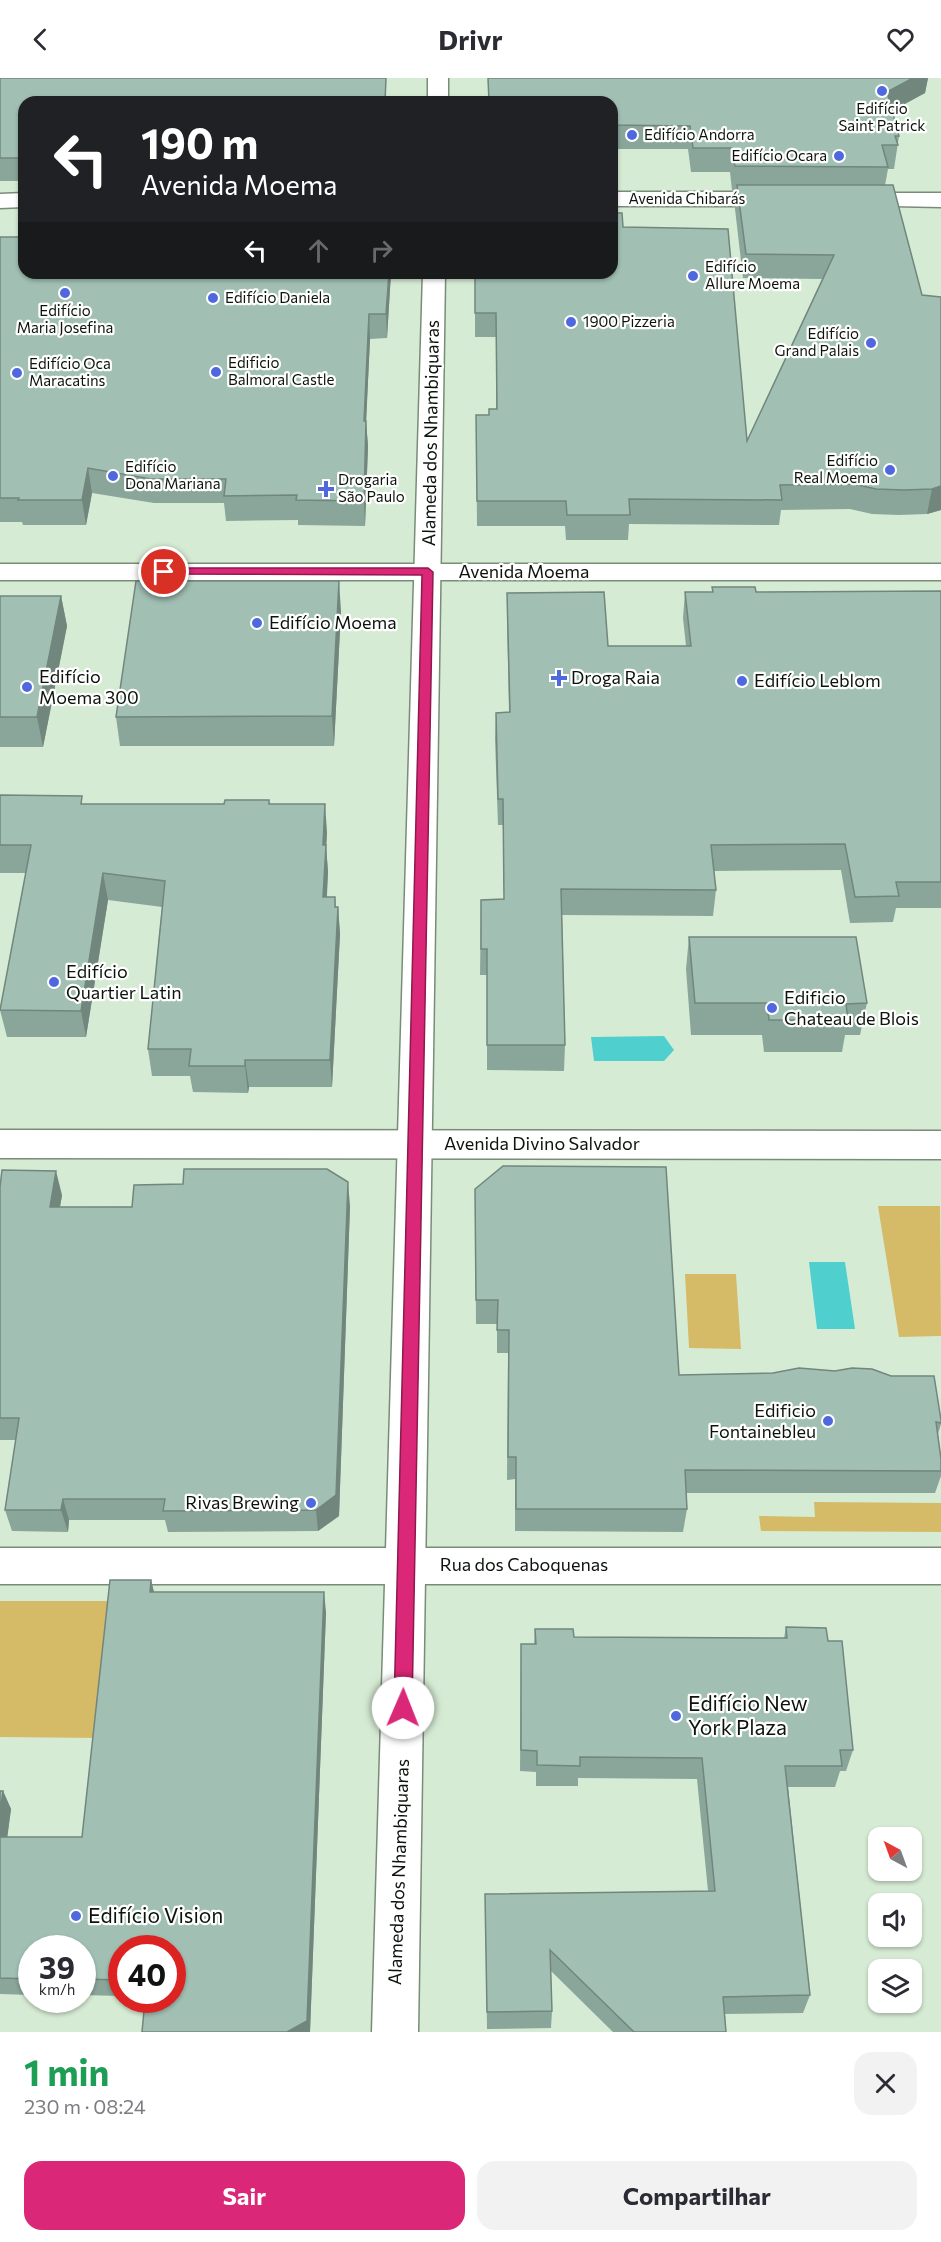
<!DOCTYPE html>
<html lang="pt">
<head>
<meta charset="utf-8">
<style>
  body { margin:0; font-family:Commissioner,sans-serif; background:#f2f2f3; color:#2b2b33; height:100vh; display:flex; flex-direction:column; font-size:22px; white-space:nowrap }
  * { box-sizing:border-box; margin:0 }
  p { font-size:20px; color:#7c7c81 }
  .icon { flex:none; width:33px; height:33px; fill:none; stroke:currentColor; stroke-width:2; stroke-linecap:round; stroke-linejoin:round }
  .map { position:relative; height:1954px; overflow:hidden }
  .panel { display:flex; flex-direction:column; background:#fff; flex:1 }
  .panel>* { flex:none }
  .top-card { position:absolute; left:18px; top:18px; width:600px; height:183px; border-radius:18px; box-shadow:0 2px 4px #0004; background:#202124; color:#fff; overflow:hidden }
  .needle { width:39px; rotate:319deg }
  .buttons { position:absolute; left:868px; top:1749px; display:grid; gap:12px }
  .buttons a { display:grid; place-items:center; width:54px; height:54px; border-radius:12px; background:#fff; box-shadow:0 2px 4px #0004; font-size:30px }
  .speed { position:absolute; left:18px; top:1857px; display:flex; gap:12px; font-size:30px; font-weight:700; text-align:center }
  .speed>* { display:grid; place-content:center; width:78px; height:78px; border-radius:50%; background:#fff; box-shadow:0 2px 4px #0004; line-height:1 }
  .speed small { font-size:15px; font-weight:400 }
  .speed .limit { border:9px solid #d22; background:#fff; color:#111 }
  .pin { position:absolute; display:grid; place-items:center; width:51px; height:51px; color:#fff; margin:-26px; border:3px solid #fff; border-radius:50%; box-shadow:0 2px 6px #0007 }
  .me { position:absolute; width:66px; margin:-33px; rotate:1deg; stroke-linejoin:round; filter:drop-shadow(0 0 4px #0008) }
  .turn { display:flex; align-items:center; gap:21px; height:126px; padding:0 24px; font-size:27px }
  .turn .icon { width:78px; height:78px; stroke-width:2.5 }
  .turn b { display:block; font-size:42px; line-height:51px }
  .lanes { display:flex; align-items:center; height:57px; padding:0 24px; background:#0003; justify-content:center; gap:30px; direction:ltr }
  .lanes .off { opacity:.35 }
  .round { display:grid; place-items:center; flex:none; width:63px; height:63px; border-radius:18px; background:#f2f2f3 }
  .summary { display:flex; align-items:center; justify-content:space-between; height:102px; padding:0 24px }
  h1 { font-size:36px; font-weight:700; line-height:45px; color:#1e9e55 }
  .action { display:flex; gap:12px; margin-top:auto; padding:12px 24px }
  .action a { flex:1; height:69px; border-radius:18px; background:#db2777; color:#fff; font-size:24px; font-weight:700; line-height:69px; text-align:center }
  .action a+a { background:#f2f2f3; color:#2b2b33 }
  header { display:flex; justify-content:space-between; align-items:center; height:78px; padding:0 24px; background:#fff; font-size:27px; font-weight:700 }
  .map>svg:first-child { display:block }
  .green { fill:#d5bb67 }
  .water { fill:#4fd0cf }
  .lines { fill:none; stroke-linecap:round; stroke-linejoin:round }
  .street-casing { stroke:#798c78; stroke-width:3 }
  .secondary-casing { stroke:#798c78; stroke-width:3 }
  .street { fill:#fff; fill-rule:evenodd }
  .secondary { fill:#fff; fill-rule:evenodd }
  .wall { fill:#8aa59a }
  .shaded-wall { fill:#71867d }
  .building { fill:#a1c0b3; stroke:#71867d; stroke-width:1.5 }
  .route { fill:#db2777; stroke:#8e194d; stroke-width:1.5 }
  .poi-dot { fill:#5068de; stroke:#fff; stroke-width:2 }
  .labels { text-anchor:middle; stroke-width:4.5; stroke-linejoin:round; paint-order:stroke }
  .far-poi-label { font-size:15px; fill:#0c130c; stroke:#fff; text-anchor:start }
  .far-street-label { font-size:15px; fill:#0c130c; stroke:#fff }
  .street-label { font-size:18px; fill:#0c130c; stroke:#fff }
  .poi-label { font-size:18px; fill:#0c130c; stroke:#fff; text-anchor:start }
  .near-poi-label { font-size:21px; fill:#0c130c; stroke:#fff; text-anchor:start }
</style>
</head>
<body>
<header><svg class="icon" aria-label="back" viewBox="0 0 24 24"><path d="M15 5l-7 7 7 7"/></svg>Drivr<svg class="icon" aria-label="heart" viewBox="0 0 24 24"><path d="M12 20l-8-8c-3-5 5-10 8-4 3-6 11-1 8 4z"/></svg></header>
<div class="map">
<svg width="941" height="1954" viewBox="0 0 941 1954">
  <rect width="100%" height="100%" fill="#d6ebd4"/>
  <path class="green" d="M878 1128H940L941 1258 899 1259Z
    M685 1196H736L741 1271 689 1270Z
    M814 1424 941 1425V1454L761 1453 759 1438 815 1439Z
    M0 1523H116L100 1660 0 1659Z"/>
  <path class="water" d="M664 958 674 972 664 983H594L591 959Z
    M809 1184H845L855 1251H817Z"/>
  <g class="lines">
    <defs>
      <path id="street" d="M612 114H780L788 116 791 121 788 126 780 128H612Z
        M24 115V129L0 130V116Z
        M853 115H941V129L845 127 842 122 845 117Z
        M0 486H941V502H0Z
        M0 1052 941 1053V1081L0 1080Z
        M0 1470H941V1506H0Z"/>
      <path id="secondary" d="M428 0H448V24H428Z
        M423 195H445L418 1954H372Z"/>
    </defs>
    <use href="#street" class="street-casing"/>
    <use href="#secondary" class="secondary-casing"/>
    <use href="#street" class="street"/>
    <use href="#secondary" class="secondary"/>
  </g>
  <path class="wall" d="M0 0 24 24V103H0Z
    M488 0H928L925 15 892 33 899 58 894 91H888L885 107 941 432 927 436 899 437 872 436 850 431 781 432 779 447 629 446 628 462H566L565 448H477L476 337H489V331H496V259H475V195L623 149 747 363 822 201 743 200 735 131 736 112H732L730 94H691L688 71H612V24H488Z
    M0 159 391 195 387 260 370 261 366 343 368 368 365 448 298 447V442L226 443 224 425H154L92 415 86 447H23L22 444H0Z
    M712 509 756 514 941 513V830H896L893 844 850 845 841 792 714 793 716 812 713 838 562 837 565 967 564 993 487 992V897H480L481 822 504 821 503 747H498L495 661 496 635 509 634 507 542V515L608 568H686L683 540 685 514H712Z
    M0 518H61L67 548 43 669H0Z
    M341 533 334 668H120L116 639Z
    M0 717 84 726H224L269 722 270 726 327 754 326 767 328 794 327 819H335L336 829H338L340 856 332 1009H249L248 1015 193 1014 190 998H152L148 971 162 829 108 822 86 959H7L0 932 26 795H0Z
    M689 859 867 925 860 957H845L842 974H764L762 957H691L686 891Z
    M0 1109 62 1117 60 1129 350 1128 339 1438 318 1453 168 1454 165 1442H69L68 1454 12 1453 5 1432 16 1362H0Z
    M475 1111 679 1297 941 1342V1346L938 1356 941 1381V1398L935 1415H686L687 1431 683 1454 515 1453V1401L507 1402 508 1275H497V1246H476Z
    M151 1502 154 1514 326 1534 310 1954H142L172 1922 122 1870V1918L82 1917V1870H32V1917L0 1916V1713H3L11 1731 7 1759H82Z
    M786 1549 828 1563 853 1672 846 1693H840L835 1709H788L810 1917 803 1935 725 1936 726 1954H613L551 1893 552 1933 551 1950 487 1951 485 1816 708 1813 697 1701 578 1700V1708H536V1694L520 1693 521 1566H534L535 1551 574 1559 784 1560Z"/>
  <path class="shaded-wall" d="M386 0V24H385Z
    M913 0H928L925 15 884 37 887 14Z
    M389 195H391L387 260 386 236Z
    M369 236 370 261 365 368 364 343Z
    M366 343 368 368 365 448 364 423Z
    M88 390 92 415 86 447 82 422Z
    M941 408V432L927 436 932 411Z
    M339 503 341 533 334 668 332 638Z
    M61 518 67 548 43 669 37 639Z
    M325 726 327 754 325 794 323 767Z
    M326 767 328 794 325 846 323 819Z
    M103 795 108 822 86 959 81 933Z
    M338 829 340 856 332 1009 330 982Z
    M245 982 249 1009 248 1015 245 988Z
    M56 1093 62 1117 56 1152 50 1129Z
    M348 1104 350 1128 339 1438 318 1453 316 1432Z
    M63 1421 69 1442 68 1454 61 1432Z
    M151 1502 156 1523 150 1514Z
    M324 1514 326 1534 310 1954H287Z
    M3 1713 11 1731 5 1777 0 1767V1736Z"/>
  <path class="building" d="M0 0H386L385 24H24V80H0Z
    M488 0H913L887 14 899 58H895L898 67H882L888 89 735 88 732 70H693L690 48 612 47V24H489Z
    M737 107H893L922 217 941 219V408L932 411 904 412 876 411 854 406 780 407 782 422 629 421 630 437H567L566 423H477L476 337H489V331H497L496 235H475V195H612V135H622L623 149 728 151 747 363 834 177 746 176Z
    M0 159H24V195H389L386 236H369L364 343H366L364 423 296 422 297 417 224 418 226 401H151L88 390 82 422H18L19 420H0Z
    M136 503H339L332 638 116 639Z
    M712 509H755L756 514 941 513V804H896L899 818 855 819 845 766 711 767 716 812 561 811 565 967H487V871H481V822L504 821 503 721H498L496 635 510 634 507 515 604 514 608 568H691L685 514H713Z
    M0 518H61L37 639H0Z
    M0 717 82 718 81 726H224L225 722H269V726H325L323 767H326L323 819H335V829H338L330 982H245V988H189L191 971H148L165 803 103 795 81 933 0 932 31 767H0Z
    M689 859H856L867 925 846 926 848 942H769L767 925H695Z
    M503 1088 666 1089 679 1297 773 1295 799 1290 835 1293 852 1290 872 1291 891 1298H934L941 1342V1345L936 1344 941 1381V1393L685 1392 687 1431H516V1379H508L509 1252H497L498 1222H476L475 1111Z
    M184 1091H327L348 1104 336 1417 316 1432 163 1433 165 1421H63L61 1432H5L19 1340H0V1109L2 1092 56 1093 50 1129H132L134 1107 183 1106Z
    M110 1502H151L150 1514H324L307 1943 287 1954H142L145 1922H172V1870H122V1902L82 1901V1870H32V1901L0 1900V1759H82Z
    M786 1549 826 1550 828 1563H842L853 1672H840L842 1688H785L810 1917 723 1919 726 1954H634L550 1872 552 1933 487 1934 485 1816 715 1813 702 1680 580 1679V1688L537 1687V1673L521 1672V1566H536L535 1551H573L574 1559 787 1560Z
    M0 1713H3L0 1736Z"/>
  <path class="route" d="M164 490H428L433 494 412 1630 409 1636 403 1638 397 1636 394 1630 422 497 160 496 158 494Z"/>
  <g class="poi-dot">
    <circle cx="882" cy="13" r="6"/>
    <circle cx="632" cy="57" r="6"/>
    <circle cx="839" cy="78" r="6"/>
    <circle cx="693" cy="198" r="6"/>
    <circle cx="65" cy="215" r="6"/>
    <circle cx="213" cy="220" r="6"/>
    <circle cx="571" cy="244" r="6"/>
    <circle cx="871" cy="265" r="6"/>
    <circle cx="216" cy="294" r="6"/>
    <circle cx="17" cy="295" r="6"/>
    <circle cx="890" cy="392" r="6"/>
    <circle cx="113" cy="398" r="6"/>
    <path d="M323 402h6v6h6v6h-6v6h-6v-6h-6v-6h6z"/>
    <circle cx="257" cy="545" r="6"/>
    <path d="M556 591h6v6h6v6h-6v6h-6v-6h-6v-6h6z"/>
    <circle cx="742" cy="603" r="6"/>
    <circle cx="27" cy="609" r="6"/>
    <circle cx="54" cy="904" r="6"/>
    <circle cx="772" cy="930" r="6"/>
    <circle cx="828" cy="1343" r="6"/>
    <circle cx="311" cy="1425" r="6"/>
    <circle cx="676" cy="1638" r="6"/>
    <circle cx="76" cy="1838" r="6"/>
  </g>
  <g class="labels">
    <g class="far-poi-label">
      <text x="882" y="36" text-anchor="middle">Edifício<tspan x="882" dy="17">Saint Patrick</tspan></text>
      <text x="644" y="62">Edifício Andorra</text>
      <text x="827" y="83" text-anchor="end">Edifício Ocara</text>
      <text x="705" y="194">Edifício<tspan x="705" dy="17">Allure Moema</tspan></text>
      <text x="225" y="225">Edifício Daniela</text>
      <text x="65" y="238" text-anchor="middle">Edifício<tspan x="65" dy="17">Maria Josefina</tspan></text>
      <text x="583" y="249">1900 Pizzeria</text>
      <text x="859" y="261" text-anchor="end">Edifício<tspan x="859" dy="17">Grand Palais</tspan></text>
      <text x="228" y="290">Edificio<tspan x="228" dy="17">Balmoral Castle</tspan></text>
      <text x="29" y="291">Edifício Oca<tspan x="29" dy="17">Maracatins</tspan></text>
      <text x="878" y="388" text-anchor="end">Edifício<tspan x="878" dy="17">Real Moema</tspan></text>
      <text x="125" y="394">Edifício<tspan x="125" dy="17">Dona Mariana</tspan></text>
      <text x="338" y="407">Drogaria<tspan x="338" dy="17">São Paulo</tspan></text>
    </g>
    <g class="far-street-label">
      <text x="687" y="126">Avenida Chibarás</text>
    </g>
    <g class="street-label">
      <text transform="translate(431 355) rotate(-89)" y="6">Alameda dos Nhambiquaras</text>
      <text x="524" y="500">Avenida Moema</text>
      <text x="542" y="1072">Avenida Divino Salvador</text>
      <text x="524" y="1493">Rua dos Caboquenas</text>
      <text transform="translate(399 1794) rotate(-88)" y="6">Alameda dos Nhambiquaras</text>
    </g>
    <g class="poi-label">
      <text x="269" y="551">Edifício Moema</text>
      <text x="39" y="605">Edifício<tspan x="39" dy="21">Moema 300</tspan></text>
      <text x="571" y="606">Droga Raia</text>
      <text x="754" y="609">Edifício Leblom</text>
      <text x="66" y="900">Edifício<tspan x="66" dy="21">Quartier Latin</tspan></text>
      <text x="784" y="926">Edificio<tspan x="784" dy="21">Chateau de Blois</tspan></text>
      <text x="816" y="1339" text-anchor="end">Edificio<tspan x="816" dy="21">Fontainebleu</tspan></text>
      <text x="299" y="1431" text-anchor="end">Rivas Brewing</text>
    </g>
    <g class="near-poi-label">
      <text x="688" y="1633">Edifício New<tspan x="688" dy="24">York Plaza</tspan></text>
      <text x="88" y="1845">Edifício Vision</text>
    </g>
  </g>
</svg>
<div class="buttons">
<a><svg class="needle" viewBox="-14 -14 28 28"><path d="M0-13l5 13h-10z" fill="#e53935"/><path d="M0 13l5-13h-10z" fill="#7c7c81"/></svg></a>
<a><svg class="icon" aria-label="sound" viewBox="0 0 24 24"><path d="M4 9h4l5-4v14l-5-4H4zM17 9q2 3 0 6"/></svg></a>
<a><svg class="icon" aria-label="layers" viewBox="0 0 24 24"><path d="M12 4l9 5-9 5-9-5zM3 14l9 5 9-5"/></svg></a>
</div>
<div class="speed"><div>39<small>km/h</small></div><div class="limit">40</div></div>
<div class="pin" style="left:164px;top:494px;background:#d93025"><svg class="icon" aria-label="arrive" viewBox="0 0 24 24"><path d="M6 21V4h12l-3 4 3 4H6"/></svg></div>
<svg class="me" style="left:403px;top:1630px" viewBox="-20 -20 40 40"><circle r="19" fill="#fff"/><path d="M0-13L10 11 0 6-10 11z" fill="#db2777"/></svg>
<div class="top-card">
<div class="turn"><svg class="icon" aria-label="left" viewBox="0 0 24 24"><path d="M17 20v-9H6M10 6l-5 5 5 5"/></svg><div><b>190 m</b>Avenida Moema</div></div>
<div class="lanes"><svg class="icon" aria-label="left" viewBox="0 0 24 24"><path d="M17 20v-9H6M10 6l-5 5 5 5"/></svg><svg class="icon off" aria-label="ahead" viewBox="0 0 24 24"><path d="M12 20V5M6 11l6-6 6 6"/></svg><svg class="icon off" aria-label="right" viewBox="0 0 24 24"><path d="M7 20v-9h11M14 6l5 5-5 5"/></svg></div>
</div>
</div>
<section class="panel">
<div class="summary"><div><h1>1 min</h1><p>230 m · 08:24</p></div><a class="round"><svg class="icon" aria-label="close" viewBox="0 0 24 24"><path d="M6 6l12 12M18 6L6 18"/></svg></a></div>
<div class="action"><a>Sair</a><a>Compartilhar</a></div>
</section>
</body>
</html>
